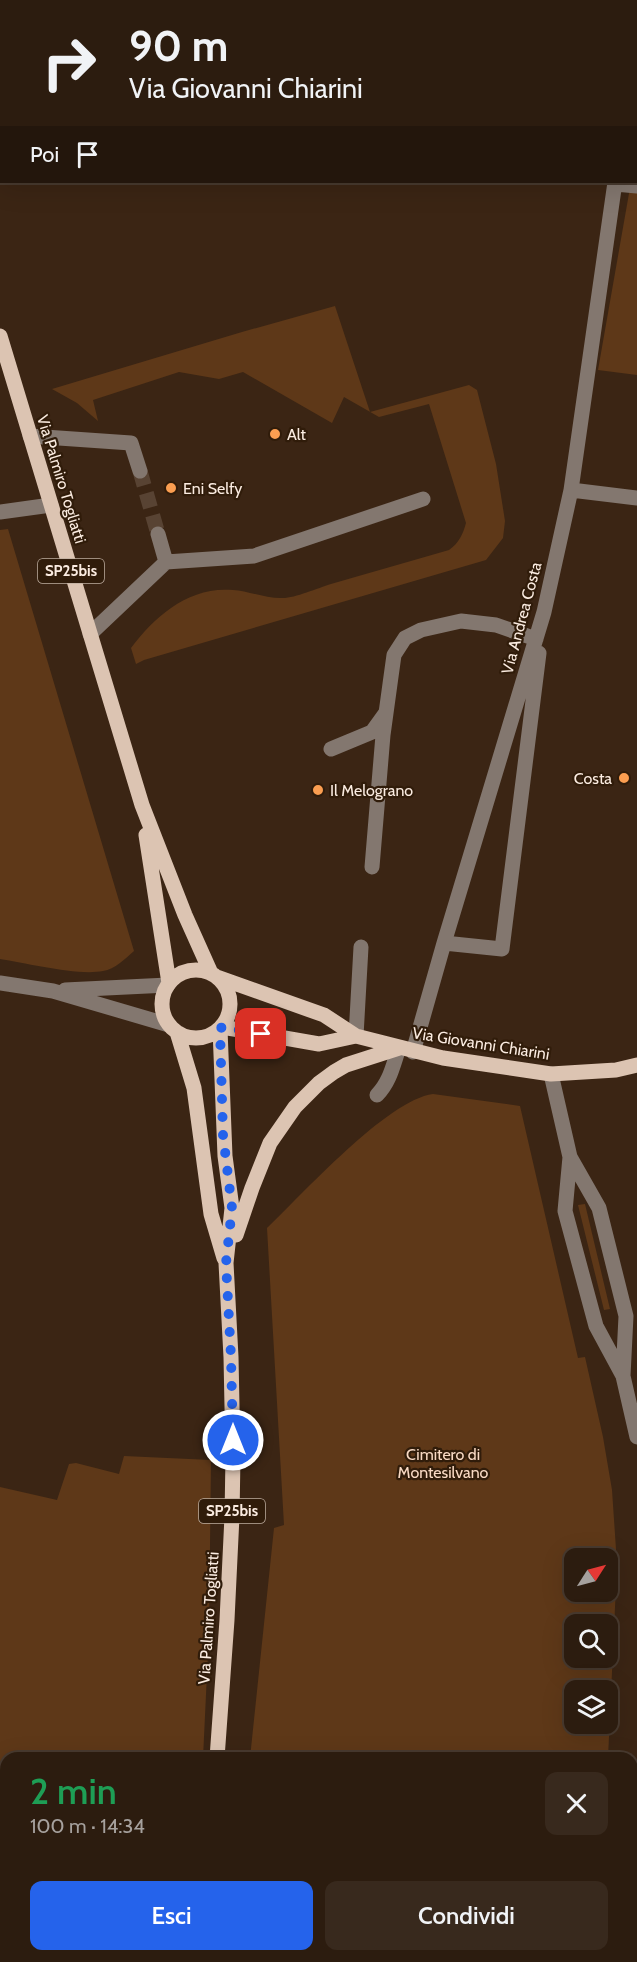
<!DOCTYPE html>
<html lang="it">
<head>
<meta charset="utf-8">
<style>
  body { margin:0; font-family:Cabin,sans-serif; background:#38291d; color:#f1f3f6; height:100vh; display:flex; flex-direction:column; font-size:22px; white-space:nowrap }
  * { box-sizing:border-box; margin:0 }
  p { font-size:20px; color:#a6a19e }
  .icon { flex:none; width:33px; height:33px; fill:none; stroke:currentColor; stroke-width:2; stroke-linecap:round; stroke-linejoin:round }
  .map { position:relative; flex:1; overflow:hidden }
  .drawer { position:absolute; left:0px; top:1752px; width:638px; height:210px; display:flex; flex-direction:column; background:#2c1c0f; border-radius:18px 18px 0 0; box-shadow:0 6px 24px #0002,0 0 0 2px #483a2f }
  .drawer>* { flex:none }
  .guide { position:absolute; left:0px; top:0px; width:638px; height:183px; box-shadow:0 6px 24px #0002,0 0 0 2px #483a2f; background:#2c1c0f; color:#f1f3f6; overflow:hidden }
  .needle { width:39px; rotate:54deg }
  .fabs { position:absolute; left:564px; top:1548px; display:grid; gap:12px }
  .fabs a { display:grid; place-items:center; width:54px; height:54px; border-radius:12px; background:#2c1c0f; box-shadow:0 6px 24px #0002,0 0 0 2px #483a2f; font-size:30px }
  .pin { position:absolute; display:grid; place-items:center; width:51px; height:51px; color:#fff; margin:-26px; border-radius:12px; box-shadow:0 3px 9px #0006 }
  .me { position:absolute; width:66px; margin:-33px; rotate:0deg; stroke-linejoin:round; filter:drop-shadow(0 0 4px #0008) }
  .turn { display:flex; align-items:center; gap:21px; height:126px; padding:0 30px; font-size:27px }
  .turn .icon { width:78px; height:78px; stroke-width:2.5 }
  .turn b { display:block; font-size:42px; line-height:51px }
  .then { display:flex; align-items:center; height:57px; padding:0 30px; background:#0003; gap:12px; font-size:22px }
  .round { display:grid; place-items:center; flex:none; width:63px; height:63px; border-radius:12px; background:#38291d }
  .overview { display:flex; align-items:center; justify-content:space-between; height:102px; padding:0 30px }
  h1 { font-size:36px; font-weight:600; line-height:45px; color:#1e9e55 }
  .button { display:flex; gap:12px; margin-top:auto; padding:12px 30px }
  .button a { flex:1; height:69px; border-radius:12px; background:#2563eb; color:#fff; font-size:24px; font-weight:600; line-height:69px; text-align:center }
  .button a+a { background:#38291d; color:#f1f3f6 }
  .map>svg:first-child { display:block }
  .green { fill:#5e3818; fill-rule:evenodd }
  .lines { fill:none; stroke-linecap:round; stroke-linejoin:round }
  .minor-tunnel { stroke:#584333; stroke-width:15; stroke-dasharray:15 8; stroke-linecap:butt }
  .minor { stroke:#83776f; stroke-width:15 }
  .major { stroke:#dcc4b2; stroke-width:15 }
  .route { stroke:#2563eb; stroke-width:10; stroke-dasharray:0 18 }
  .poi-dot { fill:#fb9e51; stroke:#301c0a; stroke-width:2 }
  .labels { text-anchor:middle; stroke-width:4.5; stroke-linejoin:round; paint-order:stroke }
  .shield { fill:#301c0a; stroke:#beaea0; stroke-width:1.5 }
  .shield-label { font-size:15px; font-weight:bold; fill:#fbece1 }
  .poi-label { font-size:16px; fill:#fbece1; stroke:#301c0a; text-anchor:start }
  .street-label { font-size:16px; fill:#fbece1; stroke:#301c0a }
  .park-label { font-size:16px; fill:#f9dac4; stroke:#301c0a }
</style>
</head>
<body>
<div class="map">
<svg width="637" height="1962" viewBox="0 0 637 1962">
  <rect width="100%" height="100%" fill="#3b2514"/>
  <path class="green" d="M637 150V375L598 370 631 182H636Z
    M335 306 370 412 469 385 477 390 496 464 505 521 503 538 486 560 144 660 136 664 131 648C155 616 189 586 233 590 248 591 268 599 283 598 295 598 318 588 331 584 370 573 410 561 449 550 459 543 463 534 466 523L429 404 379 417 344 397 332 423 243 372 219 379 179 372 93 400 98 421 77 403 52 389 242 332Z
    M8 529 134 951C125 959 115 969 103 971 77 976 27 963 0 959V530Z
    M433 1094 520 1106 578 1358 585 1357 603 1437 612 1490 617 1564 608 1758H250L274 1528 284 1525 267 1228C303 1194 387 1100 433 1094ZM608 1558V1592H574V1558ZM574 1624H608V1658H574ZM608 1690V1724H574V1690Z
    M585 1204 610 1309 604 1310 578 1205Z
    M124 1456 211 1460 209 1631 203 1758H6V1956H183L182 1962H0V1487L57 1500 69 1464 76 1463 119 1474Z
    M632 1783 637 1784V1962H244V1956H632Z"/>
  <g class="lines">
    <path class="minor-tunnel" d="M140 471 158 534"/>
    <path class="minor" d="M368 2 373 0
      M636 64 637 59
      M0 109H2
      M636 131H637
      M615 184 637 186
      M30 436 131 443 140 471
      M571 490 637 498
      M0 512 51 505
      M166 562 254 556 423 499
      M90 634 166 562 158 534
      M331 749 372 732 385 714
      M372 867 383 735 390 684 394 655 405 638 421 630 461 621 496 625 536 639
      M444 943 502 949 539 653
      M0 983 53 991 169 1025
      M65 990 168 985
      M356 1036 361 947
      M413 1052 444 943 544 612 571 490 615 182
      M551 1074 570 1157 599 1208 626 1316 623 1376
      M377 1095C390 1082 393 1065 399 1048
      M570 1157 565 1211 596 1326 623 1376 637 1437"/>
    <path class="major" d="M0 336 142 805 185 915 211 973
      M146 835 169 983
      M162 1004a34 34 0 1 1 68 0a34 34 0 1 1-68 0Z
      M217 977 324 1015 356 1036 443 1058 551 1074 616 1070 637 1065
      M222 1027 319 1044 356 1036
      M177 1032 194 1088 211 1214 224 1258
      M236 1235 252 1188 270 1143 295 1107 319 1083 334 1072 346 1065 399 1048
      M217 1758 227 1620 232 1516 233 1456 231 1357 226 1263 232 1208 225 1156 220 1029
      M196 1962 197 1956"/>
  </g>
  <g class="lines">
    <path class="route" d="M233 1440 231 1357 226 1263 232 1208 223 1135 220 1029 222 1027 261 1034"/>
  </g>
  <g class="poi-dot">
    <circle cx="275" cy="434" r="6"/>
    <circle cx="171" cy="488" r="6"/>
    <circle cx="624" cy="778" r="6"/>
    <circle cx="318" cy="790" r="6"/>
  </g>
  <g class="labels">
    <g class="shield">
      <rect x="38" y="559" width="66" height="24" rx="4.5"/>
      <rect x="199" y="1499" width="66" height="24" rx="4.5"/>
    </g>
    <g class="shield-label">
      <text x="71" y="576">SP25bis</text>
      <text x="232" y="1516">SP25bis</text>
    </g>
    <g class="poi-label">
      <text x="287" y="440">Alt</text>
      <text x="183" y="494">Eni Selfy</text>
      <text x="612" y="784" text-anchor="end">Costa</text>
      <text x="330" y="796">Il Melograno</text>
    </g>
    <g class="street-label">
      <text transform="translate(62 479) rotate(73)" y="6">Via Palmiro Togliatti</text>
      <text transform="translate(521 618) rotate(-75)" y="6">Via Andrea Costa</text>
      <text transform="translate(481 1043) rotate(9)" y="6">Via Giovanni Chiarini</text>
      <text transform="translate(208 1618) rotate(-86)" y="6">Via Palmiro Togliatti</text>
    </g>
    <g class="park-label">
      <text x="443" y="1460">Cimitero di<tspan x="443" dy="18">Montesilvano</tspan></text>
    </g>
  </g>
</svg>
<div class="fabs">
<a><svg class="needle" viewBox="-14 -14 28 28"><path d="M0-13l5 13h-10z" fill="#e53935"/><path d="M0 13l5-13h-10z" fill="#a6a19e"/></svg></a>
<a><svg class="icon" aria-label="search" viewBox="0 0 24 24"><circle cx="10" cy="10" r="6"/><path d="M15 15l6 6"/></svg></a>
<a><svg class="icon" aria-label="layers" viewBox="0 0 24 24"><path d="M12 4l9 5-9 5-9-5zM3 14l9 5 9-5"/></svg></a>
</div>
<div class="pin" style="left:261px;top:1034px;background:#d93025"><svg class="icon" aria-label="arrive" viewBox="0 0 24 24"><path d="M6 21V4h12l-3 4 3 4H6"/></svg></div>
<svg class="me" style="left:233px;top:1440px" viewBox="-20 -20 40 40"><circle r="17" fill="#2563eb" stroke="#fff" stroke-width="3"/><path d="M0-11L8 9 0 5-8 9z" fill="#fff"/></svg>
<div class="guide">
<div class="turn"><svg class="icon" aria-label="right" viewBox="0 0 24 24"><path d="M7 20v-9h11M14 6l5 5-5 5"/></svg><div><b>90 m</b>Via Giovanni Chiarini</div></div>
<div class="then">Poi<svg class="icon" aria-label="arrive" viewBox="0 0 24 24"><path d="M6 21V4h12l-3 4 3 4H6"/></svg></div>
</div>
<section class="drawer">
<div class="overview"><div><h1>2 min</h1><p>100 m · 14:34</p></div><a class="round"><svg class="icon" aria-label="close" viewBox="0 0 24 24"><path d="M6 6l12 12M18 6L6 18"/></svg></a></div>
<div class="button"><a>Esci</a><a>Condividi</a></div>
</section>
</div>
</body>
</html>
